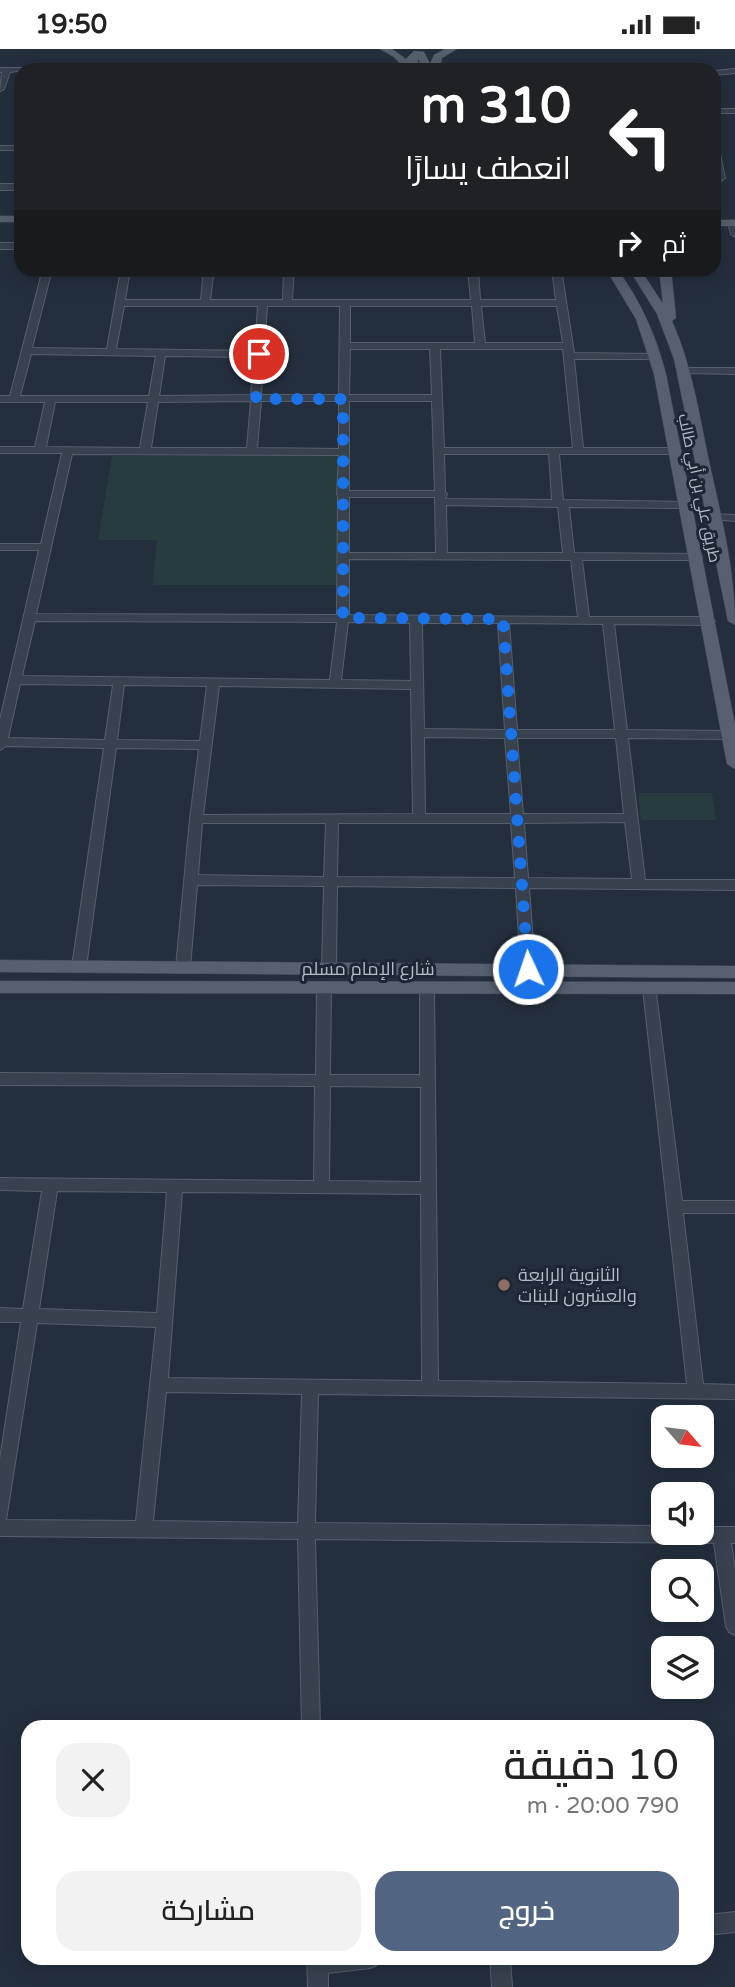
<!DOCTYPE html>
<html lang="ar">
<head>
<meta charset="utf-8">
<style>
  body { margin:0; font-family:"Varela Round",Cairo,sans-serif; background:#f2f2f2; color:#222; direction:rtl; height:100vh; display:flex; flex-direction:column; font-size:26px; white-space:nowrap }
  * { box-sizing:border-box; margin:0 }
  p { font-size:23px; color:#767676 }
  .icon { flex:none; width:38px; height:38px; fill:none; stroke:currentColor; stroke-width:2; stroke-linecap:round; stroke-linejoin:round }
  .map { position:relative; flex:1; overflow:hidden; direction:ltr }
  .side { position:absolute; left:21px; top:1671px; width:693px; height:245px; display:flex; flex-direction:column; background:#fff; border-radius:21px; box-shadow:0 4px 18px #0003; direction:rtl }
  .side>* { flex:none }
  .banner { position:absolute; left:14px; top:14px; width:707px; height:214px; border-radius:21px; box-shadow:0 4px 18px #0003; direction:rtl; background:#202124; color:#fff; overflow:hidden }
  .needle { width:46px; rotate:118deg }
  .tools { position:absolute; left:651px; top:1356px; display:grid; gap:14px }
  .tools a { display:grid; place-items:center; width:63px; height:63px; border-radius:14px; background:#fff; box-shadow:0 4px 18px #0003; font-size:35px }
  .pin { position:absolute; display:grid; place-items:center; width:60px; height:60px; color:#fff; margin:-30px; border:4px solid #fff; border-radius:50%; box-shadow:0 2px 7px #0007 }
  .me { position:absolute; width:77px; margin:-38px; rotate:357deg; stroke-linejoin:round; filter:drop-shadow(0 0 5px #0008) }
  .turn { display:flex; align-items:center; gap:24px; height:147px; padding:0 35px; font-size:32px }
  .turn .icon { width:91px; height:91px; stroke-width:2.5 }
  .turn b { display:block; font-size:49px; line-height:60px }
  .then { display:flex; align-items:center; height:66px; padding:0 35px; background:#0003; gap:14px; font-size:26px }
  .round { display:grid; place-items:center; flex:none; width:74px; height:74px; border-radius:21px; background:#f2f2f2 }
  .overview { display:flex; align-items:center; justify-content:space-between; height:119px; padding:0 35px }
  h1 { font-size:42px; font-weight:600; line-height:52px }
  .primary-button { display:flex; gap:14px; margin-top:auto; padding:14px 35px }
  .primary-button a { flex:1; height:80px; border-radius:21px; background:#516482; color:#fff; font-size:28px; font-weight:600; line-height:80px; text-align:center }
  .primary-button a+a { background:#f2f2f2; color:#222 }
  .status { display:flex; justify-content:space-between; align-items:center; height:49px; padding:0 35px; background:#fff; direction:ltr }
  .status svg { height:19px; fill:currentColor }
  .map>svg:first-child { display:block }
  .green { fill:#263c3f }
  .lines { fill:none; stroke-linecap:round; stroke-linejoin:round }
  .minor-casing { stroke:#565f6c; stroke-width:2 }
  .major-casing { stroke:#414a57; stroke-width:1 }
  .minor { fill:#38414e; fill-rule:evenodd }
  .major { fill:#56606e; fill-rule:evenodd }
  .route { stroke:#1a73e8; stroke-width:12; stroke-dasharray:0 21.6 }
  .education-dot { fill:#8d6e63; stroke:#1d2633; stroke-width:2.5 }
  .labels { text-anchor:middle; stroke-width:6; stroke-linejoin:round; paint-order:stroke }
  .far-street-label { font-size:16px; fill:#b4bcc9; stroke:#1d2633 }
  .street-label { font-size:18px; fill:#b4bcc9; stroke:#1d2633 }
  .poi-label { font-size:18px; fill:#b4bcc9; stroke:#1d2633; text-anchor:start }
</style>
</head>
<body>
<div class="status"><b>19:50</b><svg viewBox="0 0 49 12"><path d="M0 12V9h3v3zM5 12V6h3v6zM10 12V3h3v9zM15 12V0h3v12zM26 1h20v11H26zM47 4h2v5h-2z"/></svg></div>
<div class="map">
<svg width="735" height="1938" viewBox="0 0 735 1938">
  <rect width="100%" height="100%" fill="#242f3e"/>
  <path class="green" d="M112 407H338L336 536H152L157 491H98Z
    M638 744H712L716 771H641Z"/>
  <g class="lines">
    <defs>
      <path id="minor" d="M0 19H21L25 21 10 23 4 40 0 42 2 23H0Z
        M735 20V24L714 26V22Z
        M714 60H735V64H714Z
        M714 94 718 96 725 129 721 132 717 129Z
        M0 97H21V101H0Z
        M0 135H21V141H0Z
        M732 171 735 172V188L731 185 728 174Z
        M0 194H21V200H0Z
        M43 220H52L32 299 107 300 121 220H130L125 251H201L204 220H214L210 251H283L284 220H294L292 251H471L468 220H478L480 251H556L552 220H561L574 304 658 305 660 307 655 310H574L583 399H674L679 402 674 405H559L563 451 686 453 691 456 686 459 569 458 574 504 697 505 702 508 697 511H582L589 568H709L715 572 709 576 614 575 627 681 730 682 735 684 734 689 730 690 628 689 645 831H735V841L529 839 535 921 528 926 521 921 516 839 337 837 336 920 329 925 322 920 324 837 197 836 190 918 183 923 176 918 190 770 199 700 116 699 86 918 84 922H74L72 918 104 699 6 697 0 701V671L39 501H0V495H41L62 404H0V398H35L45 353H0V347H10ZM124 257H258L255 302 116 300ZM267 257H340L339 346H261ZM350 257H472L475 294H350ZM481 257H557L563 294H485ZM350 300H430L432 346H349ZM440 300H563L573 399H444ZM31 305 156 307 149 347H20ZM165 307 254 308 251 346 159 347ZM251 352 247 399H151L158 353ZM261 352H339V400L257 399ZM349 352H432L435 442H349ZM55 353H148L140 399 46 398ZM72 405 339 406 337 445 338 447 337 566 36 565ZM444 405H549L552 451 445 450 447 445 445 443ZM349 448H435L436 504H349ZM446 456 558 458 563 504H447ZM349 510 571 511 578 568 349 566ZM35 572 337 573 330 631 22 627ZM348 573 410 574 411 632 341 631ZM422 574H498L505 681 424 680ZM509 574 603 575 615 681H517ZM20 635 113 636 105 691 8 689ZM124 636 207 637 200 692 117 691ZM219 637 411 640 413 765 203 766ZM424 688 505 689 511 765H425ZM517 689H616L624 765H523ZM625 773 632 830 528 829 524 774ZM202 774H326L324 828 198 826ZM338 774H511L515 829 337 828Z
        M685 319H735V325L682 324V320Z
        M715 465 735 466V472L711 470V466Z
        M324 934 331 939 330 1026H420V940L427 935 434 940 438 1332 687 1335 643 940 650 935 655 936 682 1152H735V1164H683L703 1335 735 1336V1350L318 1345 315 1474 663 1477V1484H702V1478H735V1494H731L735 1519V1586L729 1583 726 1577 714 1494 315 1490 320 1678H302L298 1490 0 1487V1410L21 1273H0V1259L23 1260 42 1142 0 1141V1129L314 1132 315 1037 0 1036V1024L316 1026 317 939ZM330 1037 421 1038V1133L329 1132ZM57 1142 167 1143 157 1264 39 1260ZM182 1143 421 1145 422 1332 168 1329ZM37 1274 156 1278 136 1472 6 1471ZM166 1343 302 1345 298 1474 153 1472Z
        M735 1863V1883L707 1886V1866Z
        M307 1909H380L377 1916 370 1919 328 1924V1938H308Z
        M490 1909H510L512 1938H492Z"/>
      <path id="major" d="M380 0H392L406 10 414 2 424 3 430 15 434 6 445 0H457L442 9 439 21H423L418 9V21H406L394 8Z
        M0 167H21V173H0Z
        M714 171H735V177H714Z
        M606 220H617C641 252 656 287 666 325L735 676V720L727 715 654 325 636 270Z
        M629 220H640L663 255 659 220H671L676 269 672 272C692 317 699 365 709 412 721 467 735 520 735 576L728 572 674 310 657 265Z
        M0 911 735 917V929L0 923Z
        M0 932 735 933V945L0 944Z"/>
    </defs>
    <use href="#minor" class="minor-casing"/>
    <use href="#major" class="major-casing"/>
    <use href="#minor" class="minor"/>
    <use href="#major" class="major"/>
  </g>
  <g class="lines">
    <path class="route" d="M259 305 256 350H343V569L503 570 528 920"/>
  </g>
  <circle class="education-dot" cx="504" cy="1236" r="7"/>
  <g class="labels">
    <g class="far-street-label">
      <text transform="translate(700 439) rotate(78)" y="6">طريق علي بن أبي طالب</text>
    </g>
    <g class="street-label">
      <text x="368" y="926">شارع الإمام مسلم</text>
    </g>
    <g class="poi-label">
      <text x="518" y="1232">الثانوية الرابعة<tspan x="518" dy="21">والعشرون للبنات</tspan></text>
    </g>
  </g>
</svg>
<div class="tools">
<a><svg class="needle" viewBox="-14 -14 28 28"><path d="M0-13l5 13h-10z" fill="#e53935"/><path d="M0 13l5-13h-10z" fill="#767676"/></svg></a>
<a><svg class="icon" aria-label="sound" viewBox="0 0 24 24"><path d="M4 9h4l5-4v14l-5-4H4zM17 9q2 3 0 6"/></svg></a>
<a><svg class="icon" aria-label="search" viewBox="0 0 24 24"><circle cx="10" cy="10" r="6"/><path d="M15 15l6 6"/></svg></a>
<a><svg class="icon" aria-label="layers" viewBox="0 0 24 24"><path d="M12 4l9 5-9 5-9-5zM3 14l9 5 9-5"/></svg></a>
</div>
<div class="pin" style="left:259px;top:305px;background:#d93025"><svg class="icon" aria-label="arrive" viewBox="0 0 24 24"><path d="M6 21V4h12l-3 4 3 4H6"/></svg></div>
<svg class="me" style="left:528px;top:920px" viewBox="-20 -20 40 40"><circle r="17" fill="#1a73e8" stroke="#fff" stroke-width="3"/><path d="M0-11L8 9 0 5-8 9z" fill="#fff"/></svg>
<div class="banner">
<div class="turn"><svg class="icon" aria-label="left" viewBox="0 0 24 24"><path d="M17 20v-9H6M10 6l-5 5 5 5"/></svg><div><b>310 m</b>انعطف يسارًا</div></div>
<div class="then">ثم<svg class="icon" aria-label="right" viewBox="0 0 24 24"><path d="M7 20v-9h11M14 6l5 5-5 5"/></svg></div>
</div>
<section class="side">
<div class="overview"><div><h1>10 دقيقة</h1><p>790 m · 20:00</p></div><a class="round"><svg class="icon" aria-label="close" viewBox="0 0 24 24"><path d="M6 6l12 12M18 6L6 18"/></svg></a></div>
<div class="primary-button"><a>خروج</a><a>مشاركة</a></div>
</section>
</div>
</body>
</html>
